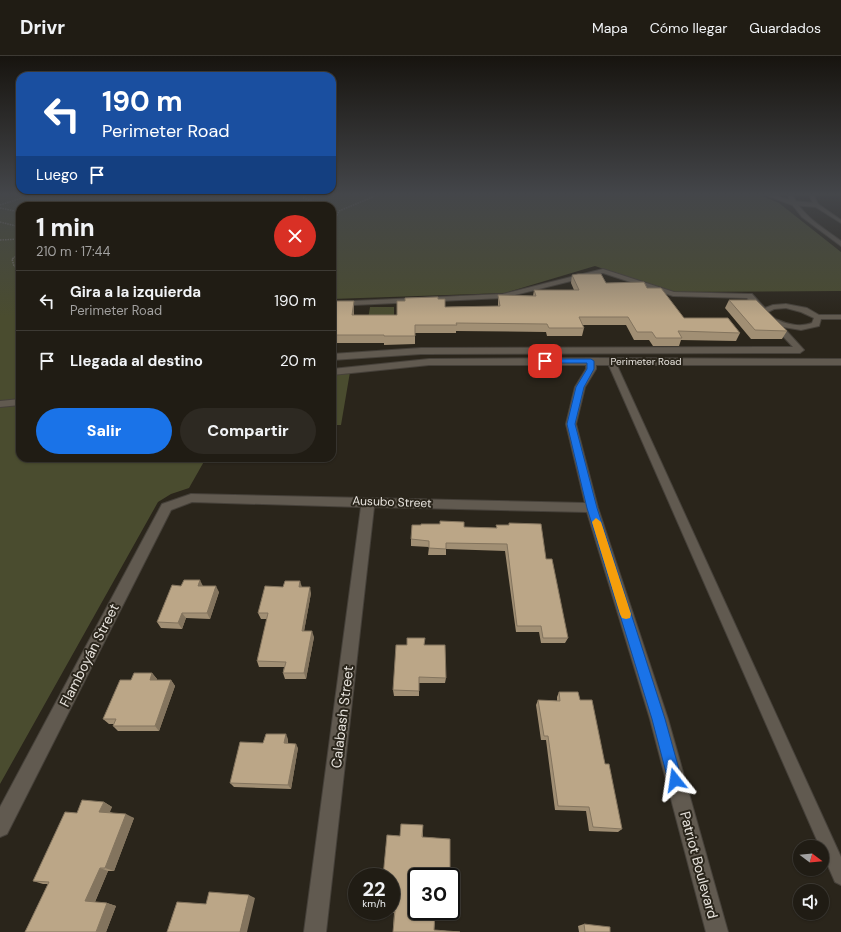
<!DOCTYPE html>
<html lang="es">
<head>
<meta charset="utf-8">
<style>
  body { margin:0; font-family:"DM Sans",sans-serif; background:#2d2922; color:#f1f3f6; height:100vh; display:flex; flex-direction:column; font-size:15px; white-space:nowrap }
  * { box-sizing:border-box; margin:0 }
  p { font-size:13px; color:#a2a1a0 }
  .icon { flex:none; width:22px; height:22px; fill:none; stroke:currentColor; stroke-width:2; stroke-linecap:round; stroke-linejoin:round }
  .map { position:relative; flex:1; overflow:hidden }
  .side { position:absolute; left:16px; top:146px; width:320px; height:260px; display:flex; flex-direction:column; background:#201c14; border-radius:12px; box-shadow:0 1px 3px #0004,0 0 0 1px #3d3a34 }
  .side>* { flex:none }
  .hud { position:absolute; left:16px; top:16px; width:320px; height:122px; border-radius:12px; box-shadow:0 1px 3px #0004,0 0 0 1px #3d3a34; background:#1a4fa0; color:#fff; overflow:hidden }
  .needle { width:26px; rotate:106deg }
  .buttons { position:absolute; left:793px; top:784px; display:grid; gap:8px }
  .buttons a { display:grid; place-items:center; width:36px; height:36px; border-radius:50%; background:#201c14; box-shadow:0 1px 3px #0004,0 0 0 1px #3d3a34; font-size:20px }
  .speed { position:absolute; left:348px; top:812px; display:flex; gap:8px; font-size:20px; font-weight:700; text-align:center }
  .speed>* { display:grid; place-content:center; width:52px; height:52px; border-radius:50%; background:#201c14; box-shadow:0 1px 3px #0004,0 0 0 1px #3d3a34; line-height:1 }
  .speed small { font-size:10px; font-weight:400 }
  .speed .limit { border:2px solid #111; border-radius:6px; background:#fff; color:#111 }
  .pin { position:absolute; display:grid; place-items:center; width:34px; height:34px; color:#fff; margin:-17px; border-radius:8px; box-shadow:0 2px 6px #0006 }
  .me { position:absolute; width:44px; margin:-22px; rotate:345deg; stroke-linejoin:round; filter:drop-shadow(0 0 3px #0008) }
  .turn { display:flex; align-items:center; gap:14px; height:84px; padding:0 20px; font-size:18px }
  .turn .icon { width:52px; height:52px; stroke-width:2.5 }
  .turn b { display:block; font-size:28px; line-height:34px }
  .then { display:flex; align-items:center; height:38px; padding:0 20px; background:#0003; gap:8px; font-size:15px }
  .round { display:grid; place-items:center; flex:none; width:42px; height:42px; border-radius:21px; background:#2d2922 }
  .head { display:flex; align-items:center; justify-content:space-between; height:68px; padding:0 20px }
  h1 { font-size:24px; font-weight:800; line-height:30px }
  .button { display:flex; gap:8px; margin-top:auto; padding:8px 20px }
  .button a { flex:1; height:46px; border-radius:24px; background:#1a73e8; color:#fff; font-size:16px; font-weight:800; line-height:46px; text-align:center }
  .button a+a { background:#2d2922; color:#f1f3f6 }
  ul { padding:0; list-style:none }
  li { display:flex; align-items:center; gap:12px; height:60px; padding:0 20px; border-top:1px solid #3d3a34 }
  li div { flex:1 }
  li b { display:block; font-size:15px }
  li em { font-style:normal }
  header { display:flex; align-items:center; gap:24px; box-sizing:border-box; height:56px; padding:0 20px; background:#201c14; border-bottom:1px solid #3d3a34 }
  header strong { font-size:19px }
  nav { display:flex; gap:22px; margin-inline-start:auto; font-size:14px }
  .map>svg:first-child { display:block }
  .green { fill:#4a4c2f }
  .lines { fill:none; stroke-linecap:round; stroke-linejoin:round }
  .lane-casing { stroke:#46413a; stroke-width:2 }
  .street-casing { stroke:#46413a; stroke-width:2 }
  .secondary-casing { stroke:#46413a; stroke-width:2 }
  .path { stroke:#757068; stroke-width:1.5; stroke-dasharray:1.5 1; stroke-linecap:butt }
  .lane { fill:#615a50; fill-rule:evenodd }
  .street { fill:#615a50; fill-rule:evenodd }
  .secondary { fill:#615a50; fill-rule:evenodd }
  .wall { fill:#a18f74 }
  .shaded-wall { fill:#83745e }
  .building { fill:#bba687; stroke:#83745e }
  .route { fill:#1a73e8; stroke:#114b97 }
  .slow { fill:#f59e0b }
  .labels { text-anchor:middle; stroke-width:4; stroke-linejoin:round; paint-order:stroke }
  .far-street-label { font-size:10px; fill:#e8e4de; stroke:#2a251b }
  .street-label { font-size:12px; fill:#e8e4de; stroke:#2a251b }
  .near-street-label { font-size:14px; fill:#e8e4de; stroke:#2a251b }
</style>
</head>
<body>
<header>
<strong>Drivr</strong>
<nav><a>Mapa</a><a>Cómo llegar</a><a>Guardados</a></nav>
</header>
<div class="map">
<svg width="841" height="876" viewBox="0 0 841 876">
  <rect width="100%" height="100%" fill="#2a251b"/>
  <path class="green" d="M0 138H758L779 147 841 196V235L670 236 595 210 505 237 332 243V150H20V402H206L189 432 171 438 158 446 0 728Z
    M370 251H394V263H368Z
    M350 316 341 369H332V317Z"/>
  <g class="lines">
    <defs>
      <path id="lane" d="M809 138H813L818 148 841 164V167L814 150Z
        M608 303H611L615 305 841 801V829L835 826 822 796V791H820L607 305Z"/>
      <path id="street" d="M763 138H772L793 145 816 147 819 149 816 151 792 149Z
        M603 213 674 236 749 238H752L765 252 773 249 786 248 807 252 819 259H841V263H821L819 270 801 274 783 271 804 294 800 297 421 298 332 304V298L421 292 793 291 747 242 673 240 603 217 503 242 332 250V246L503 238ZM786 252 801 256 814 262 812 267C802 271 788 269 778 264 774 263 771 259 768 256L774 253Z
        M591 302 841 303V309H596V313L585 331 576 368 598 452 668 663 728 876H706L650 663 587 456 374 451 326 876H304L361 451 192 446 171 454 7 778 0 781V751L162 448 191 438 585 447 566 368 575 331 586 313V309H429L332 319V313L429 303Z
        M20 343V349L0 351V345Z"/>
      <path id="secondary" d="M787 138H792C802 160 822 171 841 185V190L802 161 790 146Z"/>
    </defs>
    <use href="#lane" class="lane-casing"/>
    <use href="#street" class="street-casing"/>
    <use href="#secondary" class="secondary-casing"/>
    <path class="path" d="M306 138 303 142 313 145 315 150
      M0 149 34 138
      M194 150 207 148 212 150
      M0 152 20 156
      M0 166 20 171
      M332 171 339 155 380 138
      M0 184 20 183
      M20 198 12 203 14 210 20 213"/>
    <use href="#lane" class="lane"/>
    <use href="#street" class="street"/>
    <use href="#secondary" class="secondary"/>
  </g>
  <path class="wall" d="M572 219 606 227 647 232 684 262 740 277 736 285 681 284 679 290H653L649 284H634L626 269H582L584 272 582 280H547L546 276 456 275V277H415V288L384 289V287H332V245H354V259H397L405 245 438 243 445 251 498 250V239L533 240 534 234H574L571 227Z
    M729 244 787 275 782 283H751L725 252Z
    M509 467 546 503 568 582 565 587H541L539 576H516L505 495 446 493V499H428L429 491 411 490V483L464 471 496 472V469H509Z
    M203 530 219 536 210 563 186 562 182 573 161 572 157 566Z
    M302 531 311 537 304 575 314 581 306 623H285L283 617 284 611H259L257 605 267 563H261L258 557Z
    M425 589 446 622 445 627H419V640H394L393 634Z
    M152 617 157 623 156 624H171L175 630 159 675H118L113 670 114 668H109L103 663 131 624Z
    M559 636 580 644 605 708 622 773 618 776 589 775 586 755 555 754 546 684H541L536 649 538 644 557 645V641Z
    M288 683V687L298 692 291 733 234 731 230 727 263 687Z
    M104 746 112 751 109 756 134 762 114 815H108L95 846 107 847 116 850 106 876H25L48 828H43L33 825Z
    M401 768 423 769V781L450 783V821H417V855H435L434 874 460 876H393L394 857 382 856 381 855H391V821H383L387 779 400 780Z
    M584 868 610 876H579L578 870Z"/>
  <path class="shaded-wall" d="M354 245V253L353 267 352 259Z
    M200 524 203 530H198Z
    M300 525 302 531H299Z
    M216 530 219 536 210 563 207 557Z
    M310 531 311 537 303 581 302 575Z
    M182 557 186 562 182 573 178 567Z
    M312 575 314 581 306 623 304 617Z
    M152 617 157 623 154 630 150 624Z
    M171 624 175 630 159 675 155 670Z
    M286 678 288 683 287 692 284 687Z
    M296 688 298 692 291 733 288 729Z
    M104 746 112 751 108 761 99 756Z
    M126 758 134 762 114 815 105 812Z
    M100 812 108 815 94 848 85 845Z
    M249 839 255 842 247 876H240Z
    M107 847 116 850 106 876H96Z"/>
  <path class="building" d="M578 218H601L606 227 644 226 647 232H661L684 262H728L740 277 678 275 682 282H656L652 276H637L628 261H579L584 272H549L547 268 456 267 457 269H415V280H384V279H332V245H354L352 259H397V245H405V242L438 241V243H445V251L500 250 498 239 536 240 534 234H579L572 219Z
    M729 244H756L787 275 755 274Z
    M440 465 464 466V471L497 472 496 469H509V467L541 468 546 503H552L568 582H543L541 570H517L507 488 446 487V493L429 492V485L411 483 412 469H421V468H440Z
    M184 524H200L198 530H216L207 557H182L178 567 157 566 172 529 181 530Z
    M285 525H300L299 531H310L302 575H312L304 617H283L286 606 257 605 268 557H258L265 530 283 531Z
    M407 582H425L424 589H445L446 622 419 621V635L393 634 396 589H407Z
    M134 617H152L150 624H171L155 670H113L116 663H103L120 624H131Z
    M559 636H578L580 644H592L605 708H609L622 773 593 771 589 751 558 750 548 680H544L538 644 560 645Z
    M266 678H286L284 687 296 688 288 729 230 727 240 686 263 687Z
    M82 744 104 746 99 756 126 758 105 812H100L85 845 107 847 96 876H25L49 826 33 825 65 756 77 757Z
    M401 768 423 769 422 781 450 783V821H417V855H435L434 874 460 876H393L395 855H391V821H383L387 779 400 780Z
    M209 836 249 839 240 876H167L177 846 206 848Z
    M584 868 610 871V876H585Z"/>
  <linearGradient id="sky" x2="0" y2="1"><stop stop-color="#17140f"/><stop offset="0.53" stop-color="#44464a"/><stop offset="1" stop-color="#44464a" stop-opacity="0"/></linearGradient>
  <rect width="841" height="261" fill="url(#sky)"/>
  <path class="route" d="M545 303H591L594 305V313L584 331 575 368 597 452 665 663 682 724 680 729 675 731 670 729 668 724 652 663 587 452 567 368 576 331 587 313V307H542L541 305Z"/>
  <path class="slow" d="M596 462 601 466 631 558 630 562 626 563 622 562 620 558 592 466Z"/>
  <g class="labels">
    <g class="far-street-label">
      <text x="646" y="309">Perimeter Road</text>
    </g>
    <g class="street-label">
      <text transform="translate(392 446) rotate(2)" y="4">Ausubo Street</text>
    </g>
    <g class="near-street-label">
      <text transform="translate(89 599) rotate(-63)" y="5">Flamboyán Street</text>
      <text transform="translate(342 661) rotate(-83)" y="5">Calabash Street</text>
      <text transform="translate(699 809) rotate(75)" y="5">Patriot Boulevard</text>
    </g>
  </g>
</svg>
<div class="buttons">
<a><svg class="needle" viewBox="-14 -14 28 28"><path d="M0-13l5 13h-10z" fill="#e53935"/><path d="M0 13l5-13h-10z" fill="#a2a1a0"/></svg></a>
<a><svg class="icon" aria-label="sound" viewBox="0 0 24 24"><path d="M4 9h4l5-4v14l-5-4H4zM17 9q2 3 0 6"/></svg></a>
</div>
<div class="speed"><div>22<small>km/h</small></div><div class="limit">30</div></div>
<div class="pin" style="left:545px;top:305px;background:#d93025"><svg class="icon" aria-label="arrive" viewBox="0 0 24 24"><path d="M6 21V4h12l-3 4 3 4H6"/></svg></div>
<svg class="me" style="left:675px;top:724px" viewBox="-20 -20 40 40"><path d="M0-17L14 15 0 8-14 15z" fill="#1a73e8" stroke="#fff" stroke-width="4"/></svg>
<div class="hud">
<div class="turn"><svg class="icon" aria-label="left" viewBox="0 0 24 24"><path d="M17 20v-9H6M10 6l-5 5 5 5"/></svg><div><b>190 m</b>Perimeter Road</div></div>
<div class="then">Luego<svg class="icon" aria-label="arrive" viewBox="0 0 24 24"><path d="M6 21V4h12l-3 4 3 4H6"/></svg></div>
</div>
<section class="side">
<div class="head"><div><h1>1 min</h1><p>210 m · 17:44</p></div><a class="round" style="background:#d93025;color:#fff"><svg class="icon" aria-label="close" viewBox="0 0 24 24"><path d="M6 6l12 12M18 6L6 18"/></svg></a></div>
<ul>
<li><svg class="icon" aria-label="left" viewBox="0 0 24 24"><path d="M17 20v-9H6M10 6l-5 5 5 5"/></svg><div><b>Gira a la izquierda</b><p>Perimeter Road</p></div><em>190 m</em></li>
<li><svg class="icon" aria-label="arrive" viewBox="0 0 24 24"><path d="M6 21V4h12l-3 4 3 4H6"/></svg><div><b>Llegada al destino</b></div><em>20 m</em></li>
</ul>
<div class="button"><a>Salir</a><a>Compartir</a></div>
</section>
</div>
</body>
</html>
